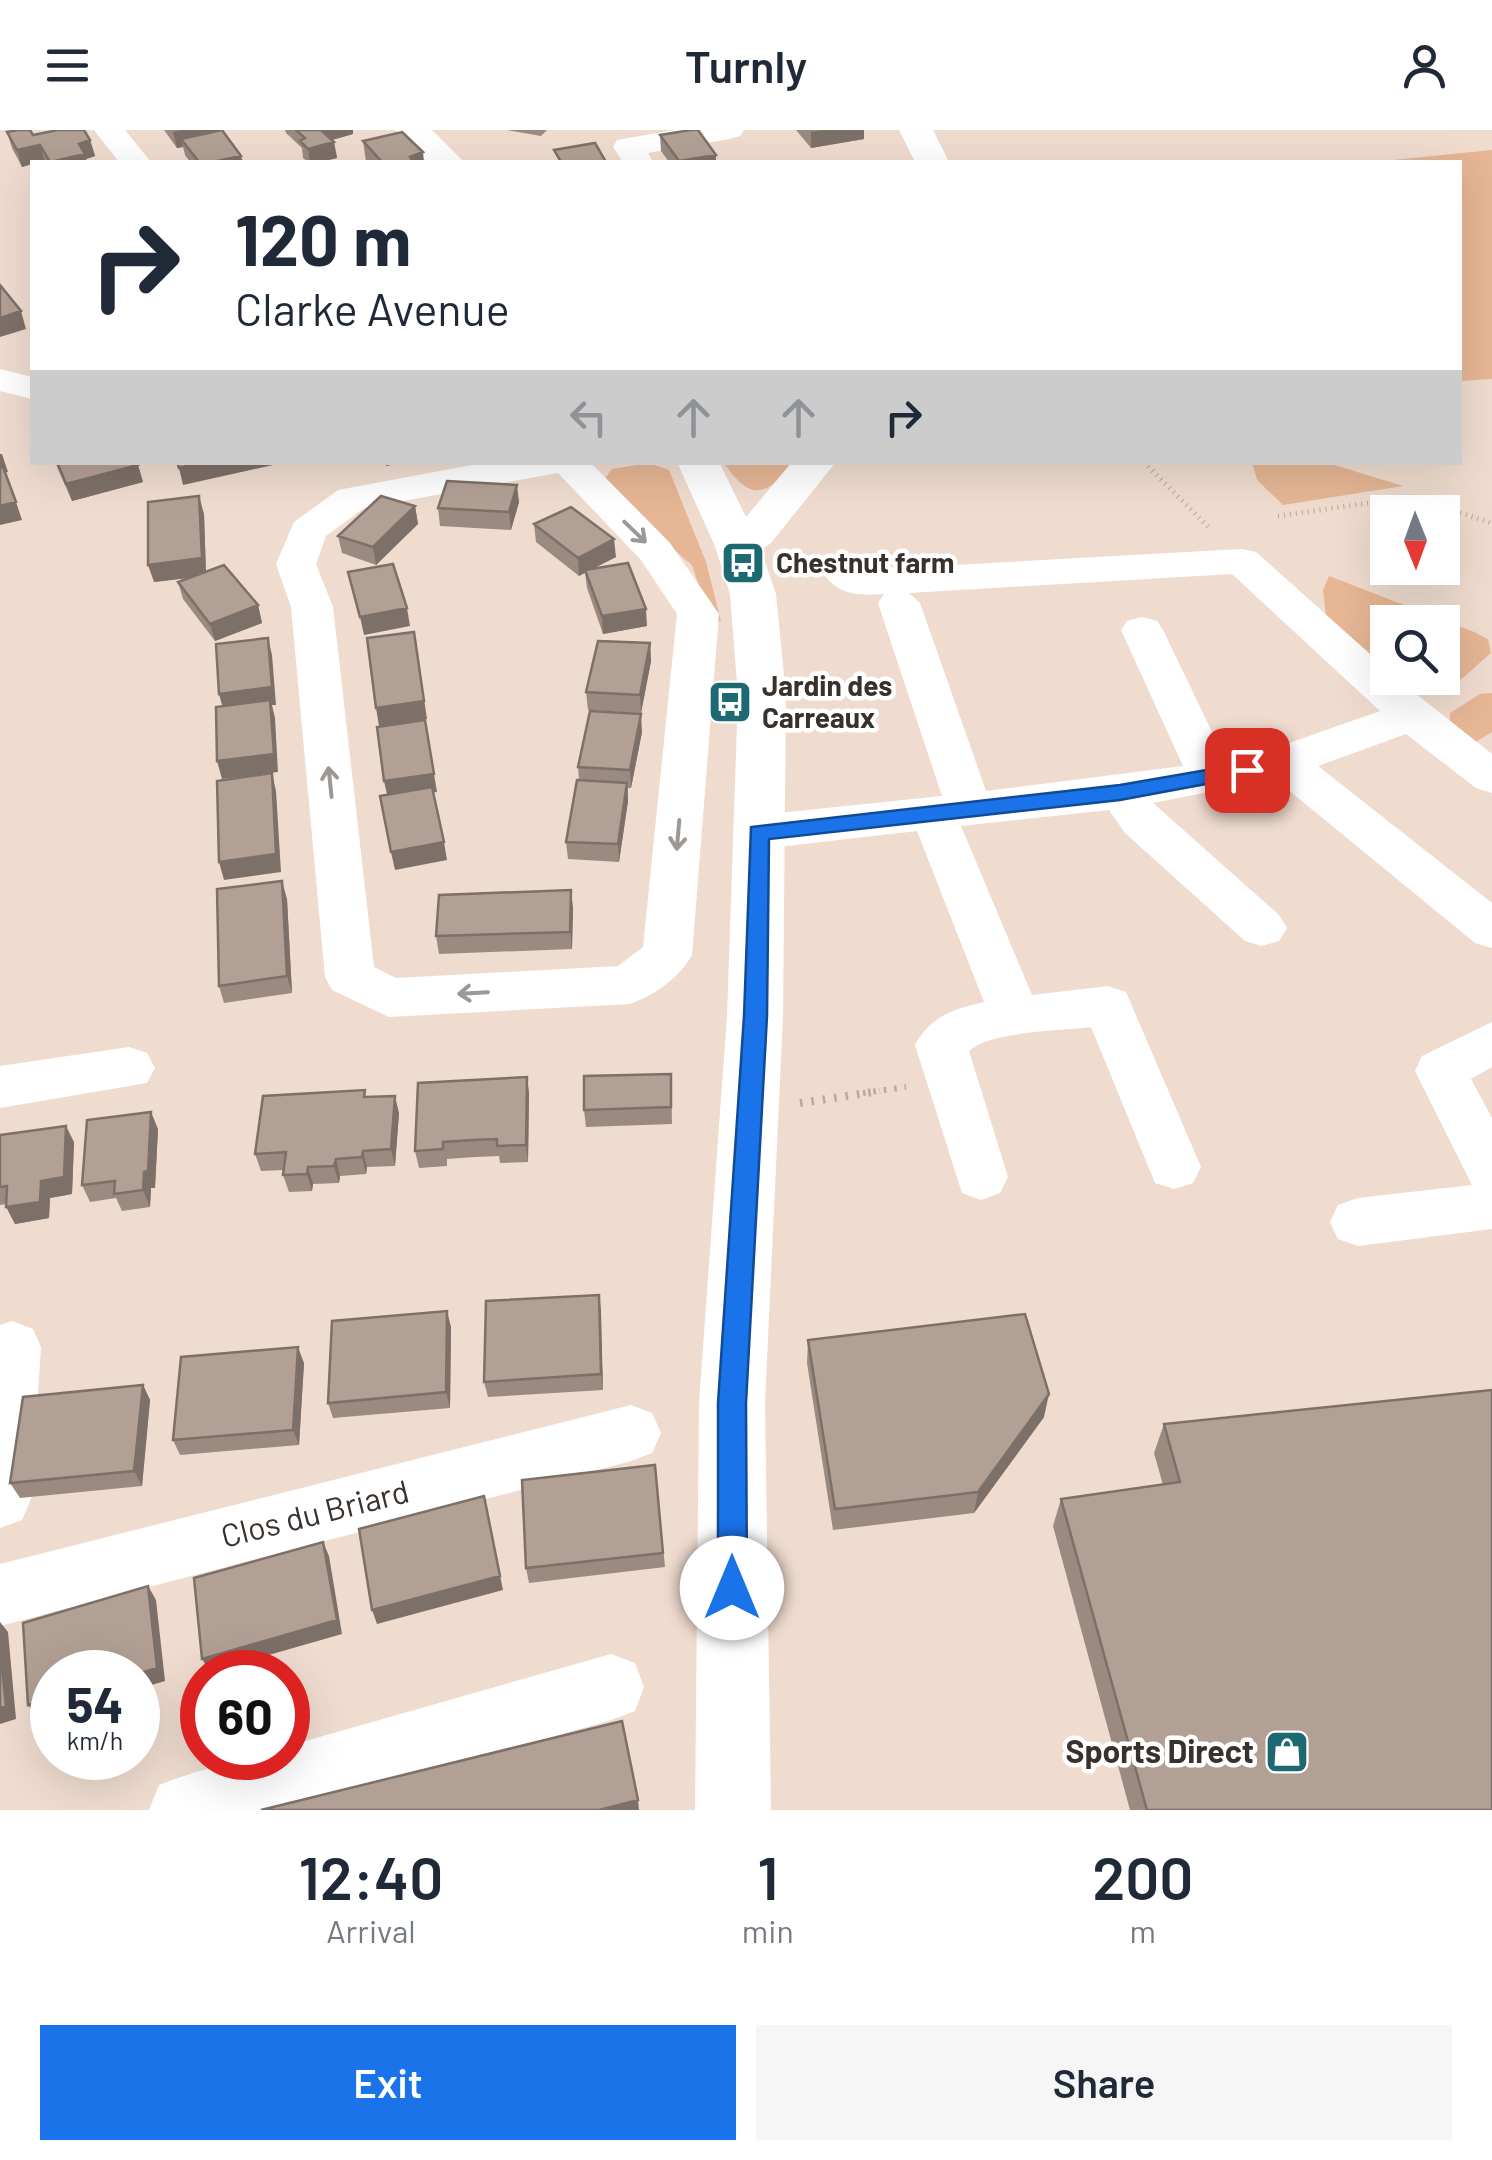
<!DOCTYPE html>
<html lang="en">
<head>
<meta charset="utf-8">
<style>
  body { margin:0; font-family:Barlow,sans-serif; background:#f6f6f7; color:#1f2937; height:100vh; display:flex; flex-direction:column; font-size:38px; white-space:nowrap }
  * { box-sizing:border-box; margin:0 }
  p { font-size:32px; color:#747a83 }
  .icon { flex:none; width:55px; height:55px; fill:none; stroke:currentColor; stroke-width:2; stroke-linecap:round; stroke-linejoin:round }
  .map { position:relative; height:1680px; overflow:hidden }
  .sheet { display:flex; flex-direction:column; background:#fff; flex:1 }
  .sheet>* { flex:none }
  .banner { position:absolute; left:30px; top:30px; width:1432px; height:305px; border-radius:0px; box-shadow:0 10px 40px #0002; background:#fff; color:#1f2937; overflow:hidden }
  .needle { width:65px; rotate:179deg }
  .tools { position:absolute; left:1370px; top:365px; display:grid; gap:20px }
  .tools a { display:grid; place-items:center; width:90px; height:90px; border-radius:0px; background:#fff; box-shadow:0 10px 40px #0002; font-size:50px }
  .speed { position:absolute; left:30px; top:1520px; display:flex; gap:20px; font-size:50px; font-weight:700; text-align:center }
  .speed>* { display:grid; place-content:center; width:130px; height:130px; border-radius:50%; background:#fff; box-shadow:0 10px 40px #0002; line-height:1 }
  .speed small { font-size:25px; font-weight:400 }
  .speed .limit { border:15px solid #d22; background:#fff; color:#111 }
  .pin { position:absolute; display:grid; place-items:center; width:85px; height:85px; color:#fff; margin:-42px; border-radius:20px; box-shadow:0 5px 15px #0006 }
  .me { position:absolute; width:110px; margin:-55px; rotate:0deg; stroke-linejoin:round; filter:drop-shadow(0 0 8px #0008) }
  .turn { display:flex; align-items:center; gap:35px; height:210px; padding:0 40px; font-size:45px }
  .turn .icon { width:130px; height:130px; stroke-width:2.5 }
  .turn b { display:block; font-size:70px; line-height:85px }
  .lanes { display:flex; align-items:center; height:95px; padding:0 40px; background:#0003; justify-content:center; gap:50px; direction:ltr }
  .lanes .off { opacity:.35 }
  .eta { display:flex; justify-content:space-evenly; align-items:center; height:170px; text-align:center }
  .eta b { font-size:60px; font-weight:600; line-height:70px }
  .primary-button { display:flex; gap:20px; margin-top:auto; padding:20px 40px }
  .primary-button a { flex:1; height:115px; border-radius:0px; background:#1a73e8; color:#fff; font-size:40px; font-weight:600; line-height:115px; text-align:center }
  .primary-button a+a { background:#f6f6f7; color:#1f2937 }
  header { display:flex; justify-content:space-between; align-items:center; height:130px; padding:0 40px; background:#fff; font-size:45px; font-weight:600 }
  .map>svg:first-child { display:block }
  .green { fill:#e6b695 }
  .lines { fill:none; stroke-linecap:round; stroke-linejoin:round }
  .path-far2 { stroke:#b9a89e; stroke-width:5; stroke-dasharray:1 5; stroke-linecap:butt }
  .path-far1 { stroke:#b9a89e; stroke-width:6; stroke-dasharray:2.5 8; stroke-linecap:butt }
  .path { stroke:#b9a89e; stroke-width:8; stroke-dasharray:2.5 9; stroke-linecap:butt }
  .minor { fill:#fff; fill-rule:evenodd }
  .major { fill:#fff; fill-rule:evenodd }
  .wall { fill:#9a8a7f }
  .shaded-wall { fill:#7d7068 }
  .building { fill:#b3a094; stroke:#7d7068; stroke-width:2.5 }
  .oneway { stroke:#9c9896 }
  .route { fill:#1a73e8; stroke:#114b97; stroke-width:2.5 }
  .labels { text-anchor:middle; stroke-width:9; stroke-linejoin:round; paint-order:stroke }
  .poi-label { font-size:28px; font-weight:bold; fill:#39312c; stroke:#fff; text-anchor:start }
  .near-street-label { font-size:32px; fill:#39312c; stroke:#fff }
  .near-poi-label { font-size:32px; font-weight:bold; fill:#39312c; stroke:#fff; text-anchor:end }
</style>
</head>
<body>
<header><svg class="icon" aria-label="menu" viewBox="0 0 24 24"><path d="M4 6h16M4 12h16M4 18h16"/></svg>Turnly<svg class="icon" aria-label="person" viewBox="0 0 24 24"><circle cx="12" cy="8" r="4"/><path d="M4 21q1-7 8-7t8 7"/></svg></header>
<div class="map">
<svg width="1492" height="1680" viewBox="0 0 1492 1680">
  <rect width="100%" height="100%" fill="#f0dccf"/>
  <path class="green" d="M1492 20V249L1460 251V32H1373Z
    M1252 332 1328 333 1403 356 1283 375 1257 350Z
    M649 333 669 340 706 432 721 491 711 492 692 435 599 356 612 339Z
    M724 333H798C766 363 753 375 724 333Z
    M1329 446 1474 502 1488 509 1491 523C1459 550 1437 582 1397 548H1442V492H1388L1387 540 1326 486 1323 460Z
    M1492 563V602L1463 620 1450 599V583L1480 564Z"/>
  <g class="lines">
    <path class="path-far2" d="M1144 332 1210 399
      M1278 386 1411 367 1492 393"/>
    <path class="path-far1" d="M863 963 906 957"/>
    <path class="path" d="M800 973 880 961"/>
    <path class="minor" d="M94 0H125L151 32H119Z
      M674 0H744L740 6 729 9 648 23 653 32H623L613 17 617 10Z
      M0 239 32 247V269L0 261Z
      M488 332H590L670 413 719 484 692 825C679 848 654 866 629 874L389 887 332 860 325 847 291 477 276 434 294 392 338 360ZM558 343 641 430 677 484 643 817 618 836 396 848 374 837 333 477 316 434 326 406 364 378Z
      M1242 419 1256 422 1388 540V548H1396L1492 624V663L1476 658 1406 604 1318 636 1492 773V818L1475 813 1275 649 1153 673 1279 785 1287 798 1279 811 1262 816 1245 811 1125 703 1109 680 961 696 1032 865 1108 856 1126 862 1201 1037 1193 1053 1174 1059 1155 1053 1091 897C1061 901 990 901 969 921L1008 1047 1000 1063 981 1070 962 1063 915 915C931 886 953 879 984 872L917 701 759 719 742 714 736 702 742 690 759 685 942 666 878 473 884 464C855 466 837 465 820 439L826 430C843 426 852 428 865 440ZM1232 444 1380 581 1275 618 1225 629 1163 500 1157 491 1142 487 1127 491 1121 500 1183 636 986 661 920 473 909 463Z
      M1492 892V937L1471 949 1492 988V1099L1358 1116 1338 1109 1330 1092 1338 1075 1358 1068 1472 1055 1415 941 1422 926Z
      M129 917 147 923 155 938 147 953 0 978V936Z
      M12 1191 33 1199 41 1217 31 1369 22 1390 0 1398V1195Z
      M631 1275 652 1283 661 1303 652 1323 631 1331 0 1496V1434Z
      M611 1524 635 1533 644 1557 635 1581 611 1590 303 1680H149L159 1655C202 1638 242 1628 288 1628V1616Z"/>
    <path class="major" d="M395 0H432L464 32H427Z
      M899 0H933L949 32H915Z
      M677 332H719L746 387 792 332H836L771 413 761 420 776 464 786 566 783 886 765 1273 771 1680H695L699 1273 727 886 738 566 730 464 715 416Z"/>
  </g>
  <path class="wall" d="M164 0H215L243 32H190L185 25 183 17 177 18Z
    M285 0H353V4L332 10 334 12 337 28 320 32H308L303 28 302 18 286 3Z
    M507 0H547L541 6Z
    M796 0H864V9L811 18Z
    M7 2 90 10 95 26 86 29 87 32H32V34L22 37 12 18Z
    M660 5 716 25V32H669L661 21Z
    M363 11 424 32H366Z
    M55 332H137L143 352 72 371Z
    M519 372 511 400 440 396 438 378Z
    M415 376 418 394 376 435 342 423 338 406Z
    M204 384 206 441 258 475 262 493 215 511 183 469 178 452 187 448 154 452Z
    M534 394 616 427 591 439 647 496 603 504 587 458 585 442 579 446 536 412Z
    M650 513 651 531 641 583 588 580 586 562Z
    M642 602 631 658H628V671L619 732 568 729 566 712 579 650 578 637Z
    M287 769 292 863 224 873 219 856Z
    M573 778 572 819 439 824 436 806Z
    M671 944 672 994 586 997 584 980Z
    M527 947 529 964 528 1032 500 1033 499 1026 475 1027 447 1029V1036L419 1038 415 1021Z
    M367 967 399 983 395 1036 367 1037 366 1044 340 1046 339 1053 313 1054 312 1061 289 1062 283 1045 284 1040 261 1041 255 1024Z
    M158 999 155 1058H151L150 1077 122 1081 116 1068 90 1072 82 1055Z
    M0 1005 74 1012 72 1064 50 1068 49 1088 15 1094 6 1074 0 1075Z
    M599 1165 603 1260 488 1267 484 1252Z
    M451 1197 450 1278 333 1288 328 1273Z
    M808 1210 1044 1287 974 1383 833 1400 807 1233Z
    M304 1233 299 1315 180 1325 173 1310Z
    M143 1255 150 1270 142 1356 20 1368 10 1353Z
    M1164 1294 1492 1680H1130L1053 1396 1061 1369 1163 1355 1154 1323Z
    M655 1335 665 1437 529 1453 526 1438Z"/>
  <path class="shaded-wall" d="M182 0H215L217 9H181L183 17 177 18 173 2Z
    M318 0H353V4L321 13Z
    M823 0H864V9L811 18V2Z
    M90 10 95 26 86 29 87 32H50L79 14Z
    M334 12 337 28 320 32H310L308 19Z
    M40 15 45 32H32V34L22 37 17 20Z
    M423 22 424 32H411L410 27Z
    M716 25V32H679V31Z
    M241 26 243 32H212Z
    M21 181 26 199 0 207V188Z
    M0 324H2L8 342 0 343Z
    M203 332H287L183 355 179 338Z
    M385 332H408L386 336Z
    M138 335 143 352 72 371 66 354Z
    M517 355 519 372 511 400 509 382Z
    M199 366 204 384 206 446 154 452 148 435Z
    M16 372 22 390 0 395V376Z
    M415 376 418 394 376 435 373 417Z
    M614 409 616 427 579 446 578 428Z
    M258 475 262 493 215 511 210 494Z
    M407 478 410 496 364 505 360 487Z
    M646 479 647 496 603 504 602 486Z
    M268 508 272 525 276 575H272L275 588 278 642 222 649 217 631 224 582 219 564Z
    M650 513 651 531 641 583 640 565Z
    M417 520 427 589 379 596 376 578Z
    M641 584 642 602 631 658 630 640Z
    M425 590 437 662 388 669 384 651Z
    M272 643 276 661 281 742 224 750 219 732Z
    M627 653 628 671 619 732 618 714Z
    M444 712 447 730 395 740 391 722Z
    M282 751 287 769 292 863 287 846Z
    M571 760 573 778 572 819 570 802Z
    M527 947 529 964 528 1032 526 1015Z
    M395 966 399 983 395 1036 391 1019Z
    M151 982 158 999 155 1058H151L150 1077 143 1060Z
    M66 996 74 1012 72 1064 50 1068 49 1088 15 1094 6 1077 41 1051Z
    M363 1021 367 1037 366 1044 362 1027Z
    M336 1029 340 1046 339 1053 334 1036Z
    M308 1037 313 1054 312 1061 307 1044Z
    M599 1165 601 1181 603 1260 601 1244Z
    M447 1181 451 1197 450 1278 446 1262Z
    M298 1217 304 1233 299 1315 293 1300Z
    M143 1255 150 1270 142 1356 134 1341Z
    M1049 1264 1044 1287 974 1383 978 1362Z
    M484 1366 503 1460 377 1494 372 1480Z
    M323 1412 329 1426 342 1504 210 1542 202 1529Z
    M148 1456 156 1470 165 1551 138 1559V1544Z
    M0 1492 8 1502 16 1589 0 1594Z
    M52 1568V1584L38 1588 28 1575Z
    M638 1670 639 1680H599Z"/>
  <path class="building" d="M18 0H30L33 5 58 0H84L90 10 79 14 85 24 50 32 40 15 17 20 7 2Z
    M222 0 241 26 212 32H199L181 9Z
    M296 0H321L334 12 308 19 300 11 305 8Z
    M691 0H698L716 25 679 31 660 5Z
    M402 2 423 22 410 27 413 32H382L363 11Z
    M595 13 606 32H561L554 20Z
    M0 155 21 181 0 188Z
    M57 332H137L138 335 66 354Z
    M177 332H203L179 338Z
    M3 337 16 372 0 376V338Z
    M447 351 517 355 509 382 438 378Z
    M199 366 202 428 148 435V372Z
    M381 366 415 376 373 417 338 406Z
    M571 377 614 409 578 428 534 394Z
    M628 433 646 479 602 486 585 440Z
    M393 434 407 478 360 487 348 442Z
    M224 435 258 475 210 494 178 452Z
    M414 502 424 571 376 578 367 508Z
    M268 508 272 557 219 564 216 514Z
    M598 511 650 513 640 565 586 562Z
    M270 570 274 624 217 631 216 577Z
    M590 581 641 584 630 640 578 637Z
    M425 590 434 644 384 651 377 597Z
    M272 643 276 724 219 732 217 651Z
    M577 650 627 653 618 714 566 712Z
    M432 657 444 712 391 722 380 666Z
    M282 751 287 846 219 856 217 759Z
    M571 760 570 802 436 806 439 765Z
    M671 944V977L584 980V946Z
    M527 947 526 1015 497 1016V1009L472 1010 443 1012V1019L415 1021 418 953Z
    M365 960 364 967 395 966 391 1019 363 1021 362 1027 336 1029 334 1036 308 1037 307 1044 283 1045 286 1022 255 1024 263 966Z
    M151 982 148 1041 144 1042 143 1060 114 1064 115 1051 82 1055 87 990Z
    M66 996 64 1047 41 1051 40 1072 6 1077 7 1056 0 1057V1005Z
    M599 1165 601 1244 484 1252 486 1171Z
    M447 1181 446 1262 328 1273 332 1191Z
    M1025 1184 1049 1264 978 1362 835 1379 808 1210Z
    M298 1217 293 1300 173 1310 181 1227Z
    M143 1255 134 1341 10 1353 23 1267Z
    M1492 1260V1680H1147L1061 1369 1180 1352 1164 1294Z
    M655 1335 663 1423 526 1438 522 1350Z
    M484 1366 500 1446 372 1480 359 1399Z
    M323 1412 337 1490 202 1529 194 1448Z
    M148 1456 157 1538 138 1544 52 1542V1568L28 1575 23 1493Z
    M0 1518 6 1576 0 1578Z
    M622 1591 638 1670 599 1680H261Z"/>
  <defs><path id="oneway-shaft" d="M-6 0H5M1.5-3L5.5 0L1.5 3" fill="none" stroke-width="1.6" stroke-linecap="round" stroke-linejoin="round" transform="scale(2.5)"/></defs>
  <g class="oneway">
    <use href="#oneway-shaft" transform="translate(635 402) rotate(44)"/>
    <use href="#oneway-shaft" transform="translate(330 652) rotate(-96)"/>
    <use href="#oneway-shaft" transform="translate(678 705) rotate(95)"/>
    <use href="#oneway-shaft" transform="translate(473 863) rotate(177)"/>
  </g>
  <path class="route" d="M1247 633 1254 635 1257 640 1254 645 1120 670 769 709 767 886 746 1273 747 1458 743 1468 732 1472 722 1468 718 1458V1273L744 886 751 697 1120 655Z"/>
  <defs>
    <symbol id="bus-square" viewBox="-11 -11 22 22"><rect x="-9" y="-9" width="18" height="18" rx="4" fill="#1d6971" stroke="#fff"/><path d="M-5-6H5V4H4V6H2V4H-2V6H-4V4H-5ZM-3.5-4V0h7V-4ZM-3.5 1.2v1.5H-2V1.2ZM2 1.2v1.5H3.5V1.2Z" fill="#fff"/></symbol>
    <symbol id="shop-square" viewBox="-11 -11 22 22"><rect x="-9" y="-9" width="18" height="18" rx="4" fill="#1d6971" stroke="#fff"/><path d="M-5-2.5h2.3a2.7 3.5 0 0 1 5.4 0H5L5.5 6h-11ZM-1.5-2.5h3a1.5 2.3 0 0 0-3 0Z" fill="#fff"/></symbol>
  </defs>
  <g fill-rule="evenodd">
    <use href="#bus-square" x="718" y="408" width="50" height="50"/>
    <use href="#bus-square" x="705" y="547" width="50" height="50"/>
    <use href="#shop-square" x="1262" y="1597" width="50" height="50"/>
  </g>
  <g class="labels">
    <g class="poi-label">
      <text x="776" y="443">Chestnut farm</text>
      <text x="762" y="566">Jardin des<tspan x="762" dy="32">Carreaux</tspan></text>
    </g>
    <g class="near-street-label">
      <text transform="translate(315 1384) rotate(-14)" y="11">Clos du Briard</text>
    </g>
    <g class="near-poi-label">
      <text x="1254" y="1633">Sports Direct</text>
    </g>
  </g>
</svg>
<div class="tools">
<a><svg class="needle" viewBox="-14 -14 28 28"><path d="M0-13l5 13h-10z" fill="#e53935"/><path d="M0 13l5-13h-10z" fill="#747a83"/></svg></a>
<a><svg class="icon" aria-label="search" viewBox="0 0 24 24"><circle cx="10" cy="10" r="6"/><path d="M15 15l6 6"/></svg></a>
</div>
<div class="speed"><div>54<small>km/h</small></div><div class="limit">60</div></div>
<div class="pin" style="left:1247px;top:640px;background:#d93025"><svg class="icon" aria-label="arrive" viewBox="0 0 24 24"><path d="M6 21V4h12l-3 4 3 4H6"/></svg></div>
<svg class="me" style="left:732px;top:1458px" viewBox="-20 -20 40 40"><circle r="19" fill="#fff"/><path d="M0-13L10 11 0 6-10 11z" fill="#1a73e8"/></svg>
<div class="banner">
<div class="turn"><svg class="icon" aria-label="right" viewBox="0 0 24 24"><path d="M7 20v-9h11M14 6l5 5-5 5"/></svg><div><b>120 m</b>Clarke Avenue</div></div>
<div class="lanes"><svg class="icon off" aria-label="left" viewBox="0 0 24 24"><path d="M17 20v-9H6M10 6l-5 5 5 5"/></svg><svg class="icon off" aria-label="ahead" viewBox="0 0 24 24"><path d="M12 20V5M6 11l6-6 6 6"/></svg><svg class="icon off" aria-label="ahead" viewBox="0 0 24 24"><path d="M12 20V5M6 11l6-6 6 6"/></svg><svg class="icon" aria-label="right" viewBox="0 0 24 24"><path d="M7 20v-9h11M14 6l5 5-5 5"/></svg></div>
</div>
</div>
<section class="sheet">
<div class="eta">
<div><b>12:40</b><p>Arrival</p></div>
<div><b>1</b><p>min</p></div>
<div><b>200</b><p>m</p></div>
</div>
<div class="primary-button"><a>Exit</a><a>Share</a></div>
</section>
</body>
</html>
